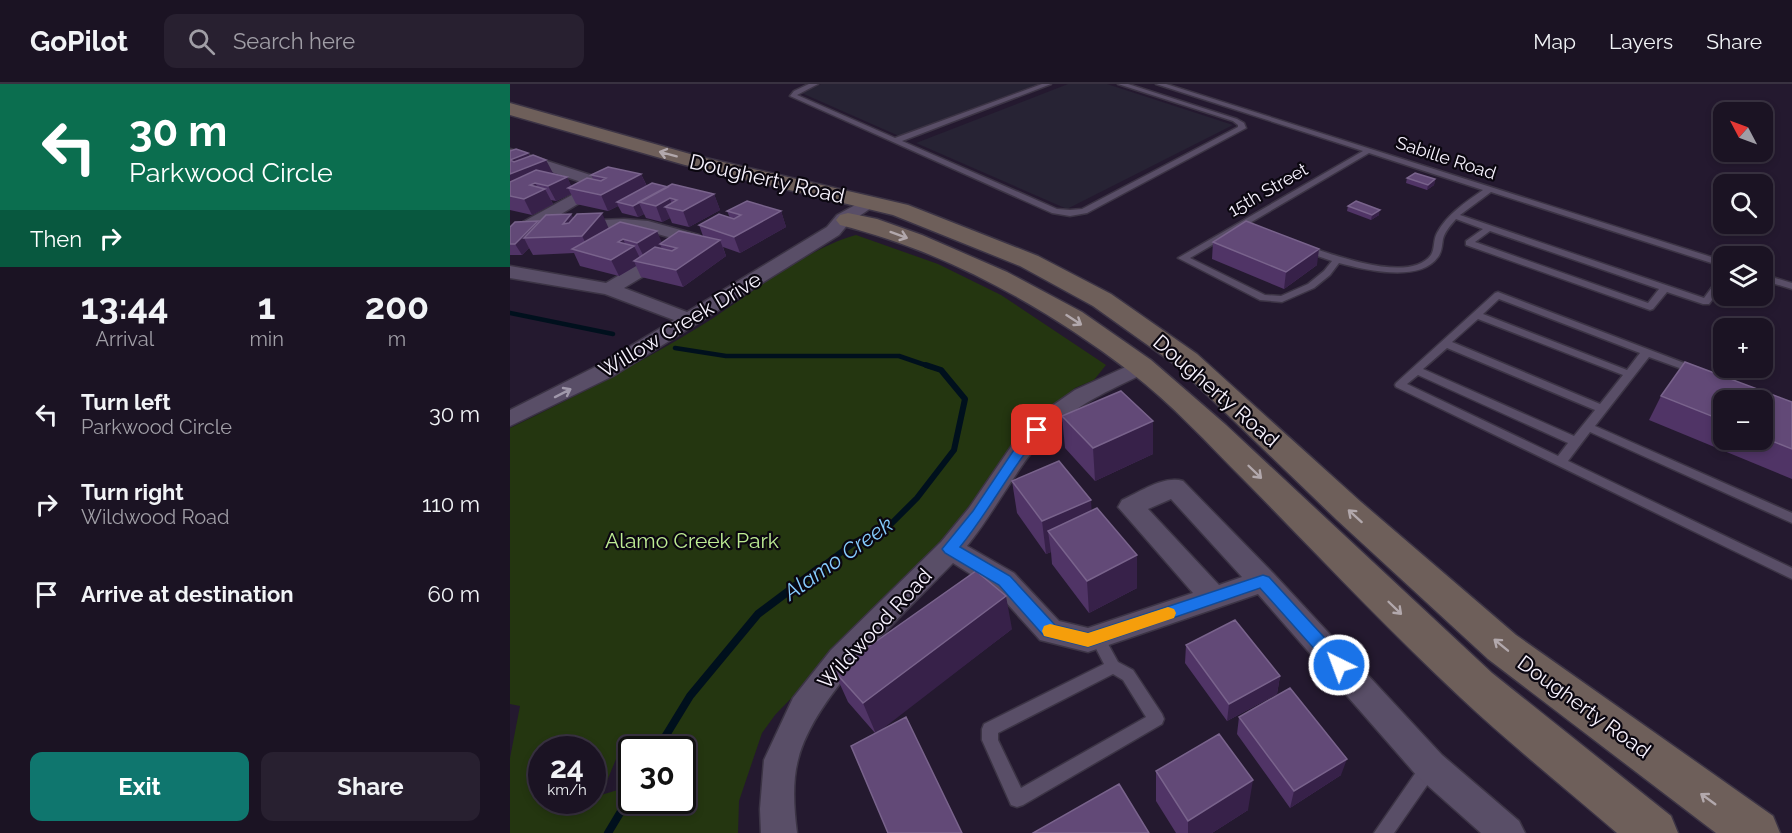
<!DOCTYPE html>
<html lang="en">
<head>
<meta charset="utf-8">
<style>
  body { margin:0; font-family:Raleway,sans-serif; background:#282030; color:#f1f3f6; height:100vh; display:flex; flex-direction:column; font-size:22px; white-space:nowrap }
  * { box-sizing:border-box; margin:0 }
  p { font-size:20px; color:#a09ea6 }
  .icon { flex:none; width:33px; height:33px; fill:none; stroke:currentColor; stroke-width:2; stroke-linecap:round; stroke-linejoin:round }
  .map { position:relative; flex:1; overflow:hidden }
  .panel { display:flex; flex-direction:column; background:#1b1323; width:510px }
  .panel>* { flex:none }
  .banner { background:#0b6e4f; color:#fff; overflow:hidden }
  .needle { width:39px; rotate:311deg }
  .tools { position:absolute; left:1203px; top:18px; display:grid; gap:12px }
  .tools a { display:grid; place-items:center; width:60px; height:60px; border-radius:12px; background:#1b1323; box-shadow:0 3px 9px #0003,0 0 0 2px #393241; font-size:30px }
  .speed { position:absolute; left:18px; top:652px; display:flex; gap:12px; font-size:30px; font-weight:700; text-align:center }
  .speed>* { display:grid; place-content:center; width:78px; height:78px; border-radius:50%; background:#1b1323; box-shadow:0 3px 9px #0003,0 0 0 2px #393241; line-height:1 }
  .speed small { font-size:15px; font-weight:400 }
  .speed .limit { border:3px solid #111; border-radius:9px; background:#fff; color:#111 }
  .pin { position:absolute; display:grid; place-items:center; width:51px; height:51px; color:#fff; margin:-26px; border-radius:12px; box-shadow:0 3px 9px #0006 }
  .me { position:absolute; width:66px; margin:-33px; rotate:318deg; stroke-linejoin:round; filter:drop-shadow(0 0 4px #0008) }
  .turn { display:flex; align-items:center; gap:21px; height:126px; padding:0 30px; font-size:27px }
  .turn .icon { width:78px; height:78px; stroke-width:2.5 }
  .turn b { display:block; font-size:42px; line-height:51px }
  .then { display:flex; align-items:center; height:57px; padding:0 30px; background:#0003; gap:12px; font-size:22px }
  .eta { display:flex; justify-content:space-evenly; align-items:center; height:102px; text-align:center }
  .eta b { font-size:36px; font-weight:700; line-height:42px }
  .button { display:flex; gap:12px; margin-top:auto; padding:12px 30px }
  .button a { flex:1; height:69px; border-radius:12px; background:#0f766e; color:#fff; font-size:24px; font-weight:700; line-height:69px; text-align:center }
  .button a+a { background:#282030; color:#f1f3f6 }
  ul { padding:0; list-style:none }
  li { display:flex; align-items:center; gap:18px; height:90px; padding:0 30px }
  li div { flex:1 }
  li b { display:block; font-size:22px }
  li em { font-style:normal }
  header { display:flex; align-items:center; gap:36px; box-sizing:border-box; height:84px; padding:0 30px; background:#1b1323; border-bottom:2px solid #393241 }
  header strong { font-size:28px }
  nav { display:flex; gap:33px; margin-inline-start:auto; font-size:21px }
  .search { width:420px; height:54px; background:#282030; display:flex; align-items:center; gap:15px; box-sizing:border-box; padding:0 21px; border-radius:12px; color:#a09ea6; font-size:22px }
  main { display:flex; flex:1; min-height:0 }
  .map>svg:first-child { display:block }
  .industrial { fill:#272334 }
  .green { fill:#243610; fill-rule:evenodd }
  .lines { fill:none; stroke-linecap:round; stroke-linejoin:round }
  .stream-far2 { stroke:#00101d; stroke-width:4.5 }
  .stream-far1 { stroke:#00101d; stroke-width:6 }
  .stream { stroke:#00101d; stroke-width:8 }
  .lane-casing { stroke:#3c3445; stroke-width:3 }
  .street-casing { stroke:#3c3445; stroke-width:3 }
  .secondary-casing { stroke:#3c3445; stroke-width:3 }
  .lane { fill:#594e67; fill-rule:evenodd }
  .street { fill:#594e67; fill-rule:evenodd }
  .secondary { fill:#6e5f5a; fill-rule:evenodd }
  .wall { fill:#503466; fill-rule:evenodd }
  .shaded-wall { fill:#372149 }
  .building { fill:#624977; stroke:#79638c; stroke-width:1.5 }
  .oneway { stroke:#b2a8ac }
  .oneway2 { stroke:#a098ab }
  .route { fill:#1a73e8; stroke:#114b97; stroke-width:1.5 }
  .slow { fill:#f59e0b }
  .labels { text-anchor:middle; stroke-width:4.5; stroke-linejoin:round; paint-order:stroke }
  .far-street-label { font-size:18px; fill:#f7f2fe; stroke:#0b0710 }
  .street-label { font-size:21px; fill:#f7f2fe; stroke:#0b0710 }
  .park-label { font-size:21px; fill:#beec94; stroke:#0b0710 }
  .water-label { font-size:22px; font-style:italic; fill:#85cbfd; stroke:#0b0710 }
</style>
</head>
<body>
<header>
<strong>GoPilot</strong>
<div class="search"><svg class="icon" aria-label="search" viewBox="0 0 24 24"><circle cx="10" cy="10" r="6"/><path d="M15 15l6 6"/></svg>Search here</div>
<nav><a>Map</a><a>Layers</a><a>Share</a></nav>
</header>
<main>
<section class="panel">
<div class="banner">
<div class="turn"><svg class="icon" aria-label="left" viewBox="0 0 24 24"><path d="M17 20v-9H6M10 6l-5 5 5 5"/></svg><div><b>30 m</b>Parkwood Circle</div></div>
<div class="then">Then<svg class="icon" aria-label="right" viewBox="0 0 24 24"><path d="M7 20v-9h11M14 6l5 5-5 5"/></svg></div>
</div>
<div class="eta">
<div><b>13:44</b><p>Arrival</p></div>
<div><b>1</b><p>min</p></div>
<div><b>200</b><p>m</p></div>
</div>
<ul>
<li><svg class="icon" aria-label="left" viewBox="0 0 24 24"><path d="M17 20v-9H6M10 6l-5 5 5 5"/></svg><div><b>Turn left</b><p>Parkwood Circle</p></div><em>30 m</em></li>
<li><svg class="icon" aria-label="right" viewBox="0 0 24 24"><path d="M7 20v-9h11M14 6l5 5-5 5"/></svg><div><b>Turn right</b><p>Wildwood Road</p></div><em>110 m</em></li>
<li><svg class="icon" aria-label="arrive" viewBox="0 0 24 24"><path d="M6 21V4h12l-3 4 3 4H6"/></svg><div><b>Arrive at destination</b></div><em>60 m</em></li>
</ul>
<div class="button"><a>Exit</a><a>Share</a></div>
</section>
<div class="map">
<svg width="1282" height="749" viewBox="0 0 1282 749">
  <rect width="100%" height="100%" fill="#24192f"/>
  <path class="industrial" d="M311 0H529L389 52 287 7Z
    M558 0H597L723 41 557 125 406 59Z"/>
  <path class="green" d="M346 151 428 180 491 211 596 281 584 296 565 304 513 349 434 456 265 631 252 649 229 717 228 749H0V674L10 622 0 620V344C65 313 128 280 189 243 236 214 294 165 346 151ZM114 656 121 668 172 666V717H122L121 702 91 711ZM32 666H82V717H32Z"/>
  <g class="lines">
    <path class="stream-far2" d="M0 229 103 250
      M165 264 216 272H389L421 283"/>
    <path class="stream-far1" d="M306 487 345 458 377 444 407 414 444 366 455 315 431 286 416 281"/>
    <path class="stream" d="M147 666 180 612 248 530 308 485
      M98 749 122 709"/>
    <defs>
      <path id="lane" d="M299 0H308L287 11 385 54 532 0H541L392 57 547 125 560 126 572 125 728 43V41L723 37 608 0H618L727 35 734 39 736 44 577 129 560 132 542 129 280 12 284 7Z
        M646 0H656L1214 177V183L981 108 950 131 1194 214 1211 191 1214 190V200L1199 220H1193L1157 208 1143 225 1140 226 956 161V157L973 145 946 135C941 141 935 147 933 155 932 161 932 168 928 173 910 199 855 186 829 179L820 191 804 204 772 218 750 216 668 174 853 67ZM859 69 973 106C956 118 937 130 927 149 923 156 925 165 921 171 899 201 820 169 793 161L790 162V166L822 177 814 187 798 200 771 212 755 211 680 174ZM980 147 1149 205 1138 219 965 158Z
        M1252 190 1282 199V205L1252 196Z
        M988 208 1190 285 1191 287 1190 289 1186 290 1139 273 1085 342 1282 429V439L1080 348 1058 377 1282 484V495L886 303 885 301 886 299 985 209ZM989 215 1130 269 1117 286 973 230ZM968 235 1113 291 1090 320 942 258ZM937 264 1085 326 1064 352 913 285ZM908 291 1058 359 1048 372 897 300Z
        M587 547 592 549 608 578 623 586 652 630 654 635 652 640 513 721 507 723 501 721 472 656V645L474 640 594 580 580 553 582 549ZM603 590 613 596 636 633 511 704 488 656V649Z
        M919 676 925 678 927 684 925 690 884 749H864L913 678Z"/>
      <path id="street" d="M0 65 99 97 101 100 23 147H11L8 143 11 139 80 101 0 74Z
        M358 114 364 116 366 119 364 122 339 139 329 151 103 292 0 342V326L87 282 164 236 95 210 0 194V182L96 199 150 167H162L165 171 162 175 114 204 177 228 317 143 327 131Z
        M114 135 138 137 189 151 192 155 189 159 183 160 137 147 114 145 65 147 59 146 56 142 59 138 65 137Z
        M631 276 639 277 642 282 639 287C607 303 570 318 544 343 509 377 488 424 457 462L504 489 549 537 578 544 683 509 608 423 612 416C630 408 654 391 673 397L763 489 932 671 1009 737 1015 749H971L908 693 748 510 578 568 530 556 484 505 443 479C395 529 304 610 288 676 282 698 284 726 287 749H251L250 725 254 676 283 614 321 566 431 458 459 424 509 351 529 331 565 306ZM661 415 732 493 709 501 638 425Z"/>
      <path id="secondary" d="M0 19 187 72 398 121 528 172 601 210 687 270 851 418 1006 551 1263 732 1270 749H1206L978 575 827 436 667 282 583 222 510 182 383 131 175 81 0 31Z
        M338 129 367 135 412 151 497 188 572 228 641 276 716 341 982 589 1161 732 1168 749H1107C1055 704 1001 661 951 614 877 545 807 470 735 397 698 360 661 319 619 287 534 222 434 167 330 141L326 136 330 131Z"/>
    </defs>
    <use href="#lane" class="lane-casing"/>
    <use href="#street" class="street-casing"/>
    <use href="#secondary" class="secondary-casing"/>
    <use href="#lane" class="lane"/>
    <use href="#street" class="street"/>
    <use href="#secondary" class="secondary"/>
  </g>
  <path class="wall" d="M0 67 18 69 19 72 43 89 57 93 61 102 83 95 81 91 131 90 137 102 158 103 204 110 210 126 179 143 162 139 160 134 152 138 136 134 134 130 128 133 112 129 108 122 98 127 66 120 61 110 46 117 41 116 43 120 22 131 0 126Z
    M897 94 925 95 924 101 917 106 896 99Z
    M838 122 869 131 861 136 837 127Z
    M217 127H271L276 143 230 169 213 163 216 172 173 203 131 193 126 182 109 192 70 182 64 169 23 171 19 164 12 171H0V143L28 137 29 139 61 130 63 134 152 159 193 152 189 141 220 134Z
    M703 158 807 181 774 205 702 175Z
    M1175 278 1282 318V395L1139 336 1151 312ZM1214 316H1252V356H1214Z
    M552 332 643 337V370L585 397 555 364Z
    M502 397 581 427 627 504 579 529 542 480 541 468 536 470 507 429Z
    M502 545 365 649 338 618 324 587Z
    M676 561 770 592 767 610 717 637 675 579Z
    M729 633 831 691 780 724 727 650Z
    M646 687 738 726 702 749H666L646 717Z"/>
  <path class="shaded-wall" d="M18 69 24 81 36 76 44 91 0 100V70Z
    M131 90 138 105 107 118 108 122 98 127 91 111Z
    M57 93 63 105 58 104 61 110 46 117 38 102Z
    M925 95 924 101 917 106 918 101Z
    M25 99 30 107 35 105 43 120 22 131 14 115 20 101Z
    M204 110 210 126 179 143 173 127Z
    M163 114 160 115 164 125 155 123 160 134 152 138 146 122 130 118Z
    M129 119 134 130 128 133 123 122Z
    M870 126 869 131 861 136 862 131Z
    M271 127 276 143 230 169 224 153Z
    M92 129 99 145 81 169 72 152Z
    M61 130 69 146 53 140Z
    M28 137 34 148 14 154 19 164 12 171 5 160Z
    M147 147 153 161 150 160 152 165 135 175 127 159Z
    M113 155 118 166 124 162 132 178 124 177 126 182 109 192 101 176 108 158Z
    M210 156 216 172 173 203 166 186Z
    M809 165 807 181 774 205 776 188Z
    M643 337V370L585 397 583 364Z
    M581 416 583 448 538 447 541 468 536 470 532 437Z
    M627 471V504L579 529 577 497Z
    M496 512 502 545 366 650 353 619Z
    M770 592 767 610 717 637 719 620Z
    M837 675 831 691 780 724 784 707Z
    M743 696 738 726 702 749H678V737Z"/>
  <path class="building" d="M6 65 18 69 0 76V67Z
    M23 71 36 76 0 90V76L4 78Z
    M98 83 131 90 91 111 58 104 77 94 91 97 96 94 81 91Z
    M26 86 57 93 38 102 25 99 20 101 35 105 14 115 0 112V98Z
    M905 89 925 95 918 101 897 94Z
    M142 99 158 103 123 122 107 118Z
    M162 100 204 110 173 127 155 123 167 116 160 114 146 122 129 118Z
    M237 117 271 127 224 153 189 141 209 130 224 135 231 131 217 127Z
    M846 117 870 126 862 131 838 122Z
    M92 129 72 152 14 154 36 131 61 130 53 140 59 139 67 130Z
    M28 137 5 160H0V143L5 138Z
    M736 137 809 165 776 188 703 158Z
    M110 138 147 147 127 159 113 155 108 158 124 162 101 176 62 165Z
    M169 147 210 156 166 186 124 177 145 163 162 167 167 164 150 160Z
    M1175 278 1282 318V365L1252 353V316H1214V337L1151 312Z
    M611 307 643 337 583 364 552 332Z
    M549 377 581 416 532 437 502 397Z
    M587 424 627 471 577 497 538 447Z
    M466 487 496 512 353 619 324 587Z
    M725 536 770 592 719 620 676 561Z
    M780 604 837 675 784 707 729 633Z
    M396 633 452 749H378L341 662Z
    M709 650 743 696 678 737 646 687Z
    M609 700 639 749H523Z"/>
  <defs><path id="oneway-shaft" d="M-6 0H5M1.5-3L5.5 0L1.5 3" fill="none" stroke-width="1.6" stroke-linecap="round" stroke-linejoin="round" transform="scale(1.5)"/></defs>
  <g class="oneway">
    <use href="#oneway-shaft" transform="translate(158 70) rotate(-165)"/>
    <use href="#oneway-shaft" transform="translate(389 151) rotate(20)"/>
    <use href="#oneway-shaft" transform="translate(564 236) rotate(33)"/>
    <use href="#oneway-shaft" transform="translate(745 388) rotate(44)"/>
    <use href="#oneway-shaft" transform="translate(845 432) rotate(-138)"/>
    <use href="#oneway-shaft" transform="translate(885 524) rotate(44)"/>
    <use href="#oneway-shaft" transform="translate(991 561) rotate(-141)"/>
    <use href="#oneway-shaft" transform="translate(1198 715) rotate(-144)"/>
  </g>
  <use class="oneway2" href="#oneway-shaft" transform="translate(53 309) rotate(-27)"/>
  <path class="route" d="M527 342 534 346C530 352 525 356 521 361 496 394 476 431 450 463L500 492 545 541 578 549 753 491 759 493 835 576 838 581 835 586 829 589 823 586 750 504 578 563 534 552 489 501 435 469 432 465 463 427 512 354 522 343Z"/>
  <path class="slow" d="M658 523 664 525 666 529 664 534 578 563 534 552 532 547 534 542 540 540 578 549Z"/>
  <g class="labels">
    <g class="far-street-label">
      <text transform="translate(936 74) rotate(18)" y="6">Sabille Road</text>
      <text transform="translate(758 106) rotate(-30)" y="6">15th Street</text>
    </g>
    <g class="street-label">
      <text transform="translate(257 95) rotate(13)" y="7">Dougherty Road</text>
      <text transform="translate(170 241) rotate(-31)" y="7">Willow Creek Drive</text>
      <text transform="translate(706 307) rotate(41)" y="7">Dougherty Road</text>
      <text transform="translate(365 545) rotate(-47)" y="7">Wildwood Road</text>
      <text transform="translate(1074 623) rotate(36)" y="7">Dougherty Road</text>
    </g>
    <g class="park-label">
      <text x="182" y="464">Alamo Creek Park</text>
    </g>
    <g class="water-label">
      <text transform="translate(328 474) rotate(-35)" y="8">Alamo Creek</text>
    </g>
  </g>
</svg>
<div class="tools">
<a><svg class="needle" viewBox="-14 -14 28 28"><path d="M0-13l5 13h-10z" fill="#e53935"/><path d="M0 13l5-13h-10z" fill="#a09ea6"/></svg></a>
<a><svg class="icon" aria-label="search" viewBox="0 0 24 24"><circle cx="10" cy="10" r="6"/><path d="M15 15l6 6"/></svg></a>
<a><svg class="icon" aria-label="layers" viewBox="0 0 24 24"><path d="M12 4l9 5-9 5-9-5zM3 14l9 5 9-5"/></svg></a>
<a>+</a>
<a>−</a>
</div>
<div class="speed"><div>24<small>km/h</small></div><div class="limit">30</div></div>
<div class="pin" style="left:527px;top:346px;background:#d93025"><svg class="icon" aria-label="arrive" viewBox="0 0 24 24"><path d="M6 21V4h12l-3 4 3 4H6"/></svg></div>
<svg class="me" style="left:829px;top:581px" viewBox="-20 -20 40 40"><circle r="17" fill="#1a73e8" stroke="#fff" stroke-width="3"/><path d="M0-11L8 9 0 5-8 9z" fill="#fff"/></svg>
</div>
</main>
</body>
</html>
